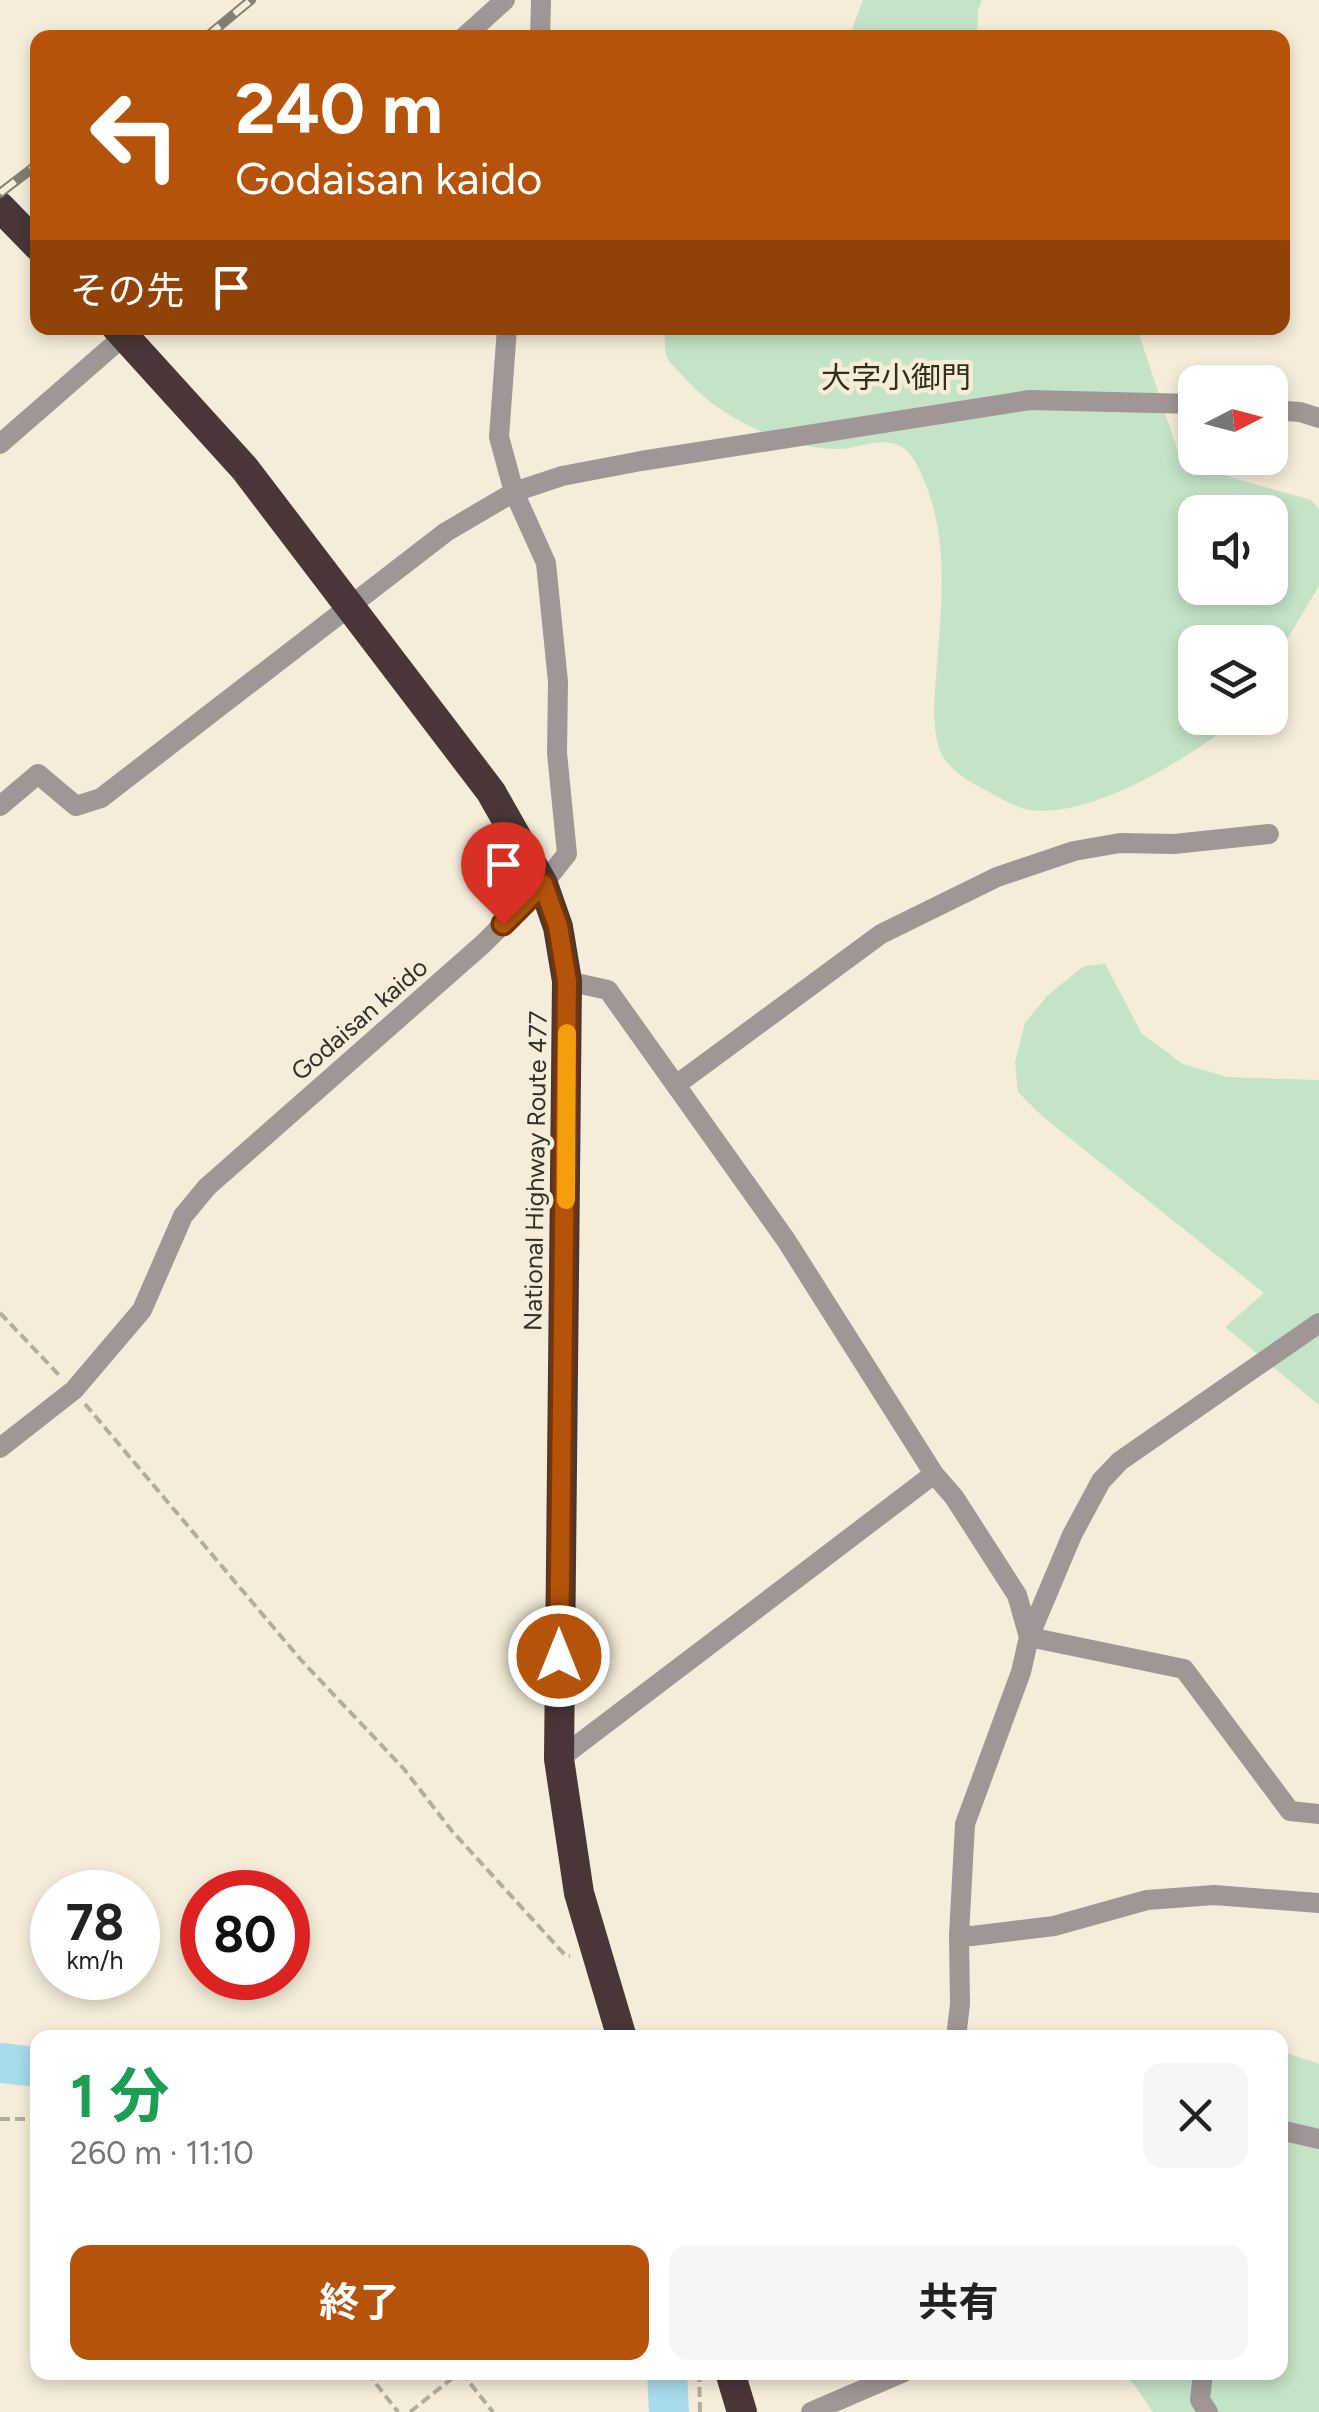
<!DOCTYPE html>
<html lang="ja">
<head>
<meta charset="utf-8">
<style>
  body { margin:0; font-family:Figtree,"Noto Sans JP",sans-serif; background:#f6f6f6; color:#222; height:100vh; display:flex; flex-direction:column; font-size:38px; white-space:nowrap }
  * { box-sizing:border-box; margin:0 }
  p { font-size:32px; color:#767676 }
  .icon { flex:none; width:55px; height:55px; fill:none; stroke:currentColor; stroke-width:2; stroke-linecap:round; stroke-linejoin:round }
  .map { position:relative; flex:1; overflow:hidden }
  .side { position:absolute; left:30px; top:2030px; width:1258px; height:350px; display:flex; flex-direction:column; background:#fff; border-radius:20px; box-shadow:0 5px 15px #0003 }
  .side>* { flex:none }
  .hud { position:absolute; left:30px; top:30px; width:1260px; height:305px; border-radius:20px; box-shadow:0 5px 15px #0003; background:#b45309; color:#fff; overflow:hidden }
  .needle { width:65px; rotate:84deg }
  .tools { position:absolute; left:1178px; top:365px; display:grid; gap:20px }
  .tools a { display:grid; place-items:center; width:110px; height:110px; border-radius:20px; background:#fff; box-shadow:0 5px 15px #0003; font-size:50px }
  .speed { position:absolute; left:30px; top:1870px; display:flex; gap:20px; font-size:50px; font-weight:700; text-align:center }
  .speed>* { display:grid; place-content:center; width:130px; height:130px; border-radius:50%; background:#fff; box-shadow:0 5px 15px #0003; line-height:1 }
  .speed small { font-size:25px; font-weight:400 }
  .speed .limit { border:15px solid #d22; background:#fff; color:#111 }
  .pin { position:absolute; display:grid; place-items:center; width:85px; height:85px; color:#fff; margin:-102px -42px; border-radius:50% 50% 50% 0; rotate:-45deg; box-shadow:0 0 10px #0007 }
  .pin .icon { rotate:45deg }
  .me { position:absolute; width:110px; margin:-55px; rotate:0deg; stroke-linejoin:round; filter:drop-shadow(0 0 8px #0008) }
  .turn { display:flex; align-items:center; gap:35px; height:210px; padding:0 40px; font-size:45px }
  .turn .icon { width:130px; height:130px; stroke-width:2.5 }
  .turn b { display:block; font-size:70px; line-height:85px }
  .then { display:flex; align-items:center; height:95px; padding:0 40px; background:#0003; gap:20px; font-size:38px }
  .round { display:grid; place-items:center; flex:none; width:105px; height:105px; border-radius:20px; background:#f6f6f6 }
  .summary { display:flex; align-items:center; justify-content:space-between; height:170px; padding:0 40px }
  h1 { font-size:60px; font-weight:700; line-height:75px; color:#1e9e55 }
  .primary-button { display:flex; gap:20px; margin-top:auto; padding:20px 40px }
  .primary-button a { flex:1; height:115px; border-radius:20px; background:#b45309; color:#fff; font-size:40px; font-weight:700; line-height:115px; text-align:center }
  .primary-button a+a { background:#f6f6f6; color:#222 }
  .map>svg:first-child { display:block }
  .green { fill:#c5e3c7; fill-rule:evenodd }
  .lines { fill:none; stroke-linecap:round; stroke-linejoin:round }
  .river { stroke:#a8dbec; stroke-width:40 }
  .path { stroke:#b3ad9e; stroke-width:4; stroke-dasharray:10 5; stroke-linecap:butt }
  .minor { stroke:#a09696; stroke-width:20 }
  .highway { stroke:#493738; stroke-width:30 }
  .rail-casing { stroke:#847f73; stroke-width:10 }
  .rail { stroke:#f5edda; stroke-width:6; stroke-dasharray:19; stroke-linecap:butt }
  .route-casing { stroke:#753606; stroke-width:25 }
  .route { stroke:#b45309; stroke-width:18 }
  .slow { stroke:#f59e0b; stroke-width:18 }
  .labels { text-anchor:middle; stroke-width:9; stroke-linejoin:round; paint-order:stroke }
  .street-label { font-size:25px; fill:#322f28; stroke:#f5edda }
  .quarter-label { font-size:30px; fill:#332d1e; stroke:#f5edda }
</style>
</head>
<body>
<div class="map">
<svg width="1319" height="2412" viewBox="0 0 1319 2412">
  <rect width="100%" height="100%" fill="#f5edda"/>
  <path class="green" d="M863 0H982L978 11 977 37H849Z
    M664 328H1137L1178 452 1209 471 1311 500 1319 509V586L1270 668V642H1195V718H1241C1192 755 1094 819 1030 810 1016 808 1001 798 989 792 971 783 945 768 939 748 931 722 935 691 937 664 942 601 949 537 923 478 919 467 912 454 902 447 880 435 858 450 835 449 780 447 717 416 682 375 678 370 669 363 667 358 664 350 665 336 664 328ZM1195 512H1270V588H1195Z
    M1105 964 1142 1034 1183 1064 1227 1077 1319 1080V1405L1225 1327 1264 1293 1042 1116 1018 1092 1015 1062 1025 1023 1048 995 1084 966Z
    M1280 2051 1319 2064V2412H1153L1126 2373 1280 2372Z"/>
  <g class="lines">
    <path class="river" d="M0 2063 38 2067
      M667 2372 669 2412"/>
    <path class="path" d="M0 1313 59 1375
      M85 1404 301 1660 404 1769 452 1831 565 1955 570 1956
      M0 2119H38
      M367 2372 398 2412
      M461 2372 493 2412
      M699 2372 700 2412
      M410 2412 460 2372"/>
    <path class="minor" d="M463 38 505 0
      M540 38 541 0
      M1270 410 1300 412 1319 418
      M0 444 132 329
      M0 806 38 774 76 806 101 798 446 532 514 492 562 476 641 461 1030 400 1195 404
      M567 981 608 990 786 1240 934 1474 954 1497 1017 1595 1029 1637
      M676 1085 881 934 997 877 1074 851 1120 843 1174 844 1269 834
      M0 1448 74 1390 142 1310 183 1216 207 1187 483 944 543 884 567 854 557 753 558 682 546 563 514 492 499 437 507 328
      M1029 1637 1184 1669 1290 1811 1319 1814
      M559 1759 934 1474
      M959 1935 972 1936 1054 1926 1147 1900 1214 1895 1319 1903
      M956 2038 960 2004 959 1935 965 1824 1021 1672 1029 1637 1072 1535 1101 1481 1120 1461 1319 1323
      M1280 2130 1319 2139
      M1203 2372 1200 2400 1208 2412
      M811 2412 904 2372"/>
    <path class="highway" d="M0 207 38 246
      M117 328 245 469 491 792 543 884 558 927 567 981 559 1759 579 1893 622 2038
      M730 2372 742 2412"/>
    <defs>
      <path id="rail" d="M205 38 251 0
        M0 193 38 164"/>
    </defs>
    <use href="#rail" class="rail-casing"/>
    <use href="#rail" class="rail"/>
  </g>
  <g class="lines">
    <defs>
      <path id="route" d="M503 924 543 884 558 926 567 981 559 1656"/>
    </defs>
    <use href="#route" class="route-casing"/>
    <use href="#route" class="route"/>
    <path class="slow" d="M566 1200 567 1033"/>
  </g>
  <g class="labels">
    <g class="street-label">
      <text transform="translate(359 1019) rotate(-41)" y="9">Godaisan kaido</text>
      <text transform="translate(535 1171) rotate(-89)" y="9">National Highway Route 477</text>
    </g>
    <g class="quarter-label">
      <text x="896" y="388">大字小御門</text>
    </g>
  </g>
</svg>
<div class="tools">
<a><svg class="needle" viewBox="-14 -14 28 28"><path d="M0-13l5 13h-10z" fill="#e53935"/><path d="M0 13l5-13h-10z" fill="#767676"/></svg></a>
<a><svg class="icon" aria-label="sound" viewBox="0 0 24 24"><path d="M4 9h4l5-4v14l-5-4H4zM17 9q2 3 0 6"/></svg></a>
<a><svg class="icon" aria-label="layers" viewBox="0 0 24 24"><path d="M12 4l9 5-9 5-9-5zM3 14l9 5 9-5"/></svg></a>
</div>
<div class="speed"><div>78<small>km/h</small></div><div class="limit">80</div></div>
<div class="pin" style="left:503px;top:924px;background:#d93025"><svg class="icon" aria-label="arrive" viewBox="0 0 24 24"><path d="M6 21V4h12l-3 4 3 4H6"/></svg></div>
<svg class="me" style="left:559px;top:1656px" viewBox="-20 -20 40 40"><circle r="17" fill="#b45309" stroke="#fff" stroke-width="3"/><path d="M0-11L8 9 0 5-8 9z" fill="#fff"/></svg>
<div class="hud">
<div class="turn"><svg class="icon" aria-label="left" viewBox="0 0 24 24"><path d="M17 20v-9H6M10 6l-5 5 5 5"/></svg><div><b>240 m</b>Godaisan kaido</div></div>
<div class="then">その先<svg class="icon" aria-label="arrive" viewBox="0 0 24 24"><path d="M6 21V4h12l-3 4 3 4H6"/></svg></div>
</div>
<section class="side">
<div class="summary"><div><h1>1 分</h1><p>260 m · 11:10</p></div><a class="round"><svg class="icon" aria-label="close" viewBox="0 0 24 24"><path d="M6 6l12 12M18 6L6 18"/></svg></a></div>
<div class="primary-button"><a>終了</a><a>共有</a></div>
</section>
</div>
</body>
</html>
